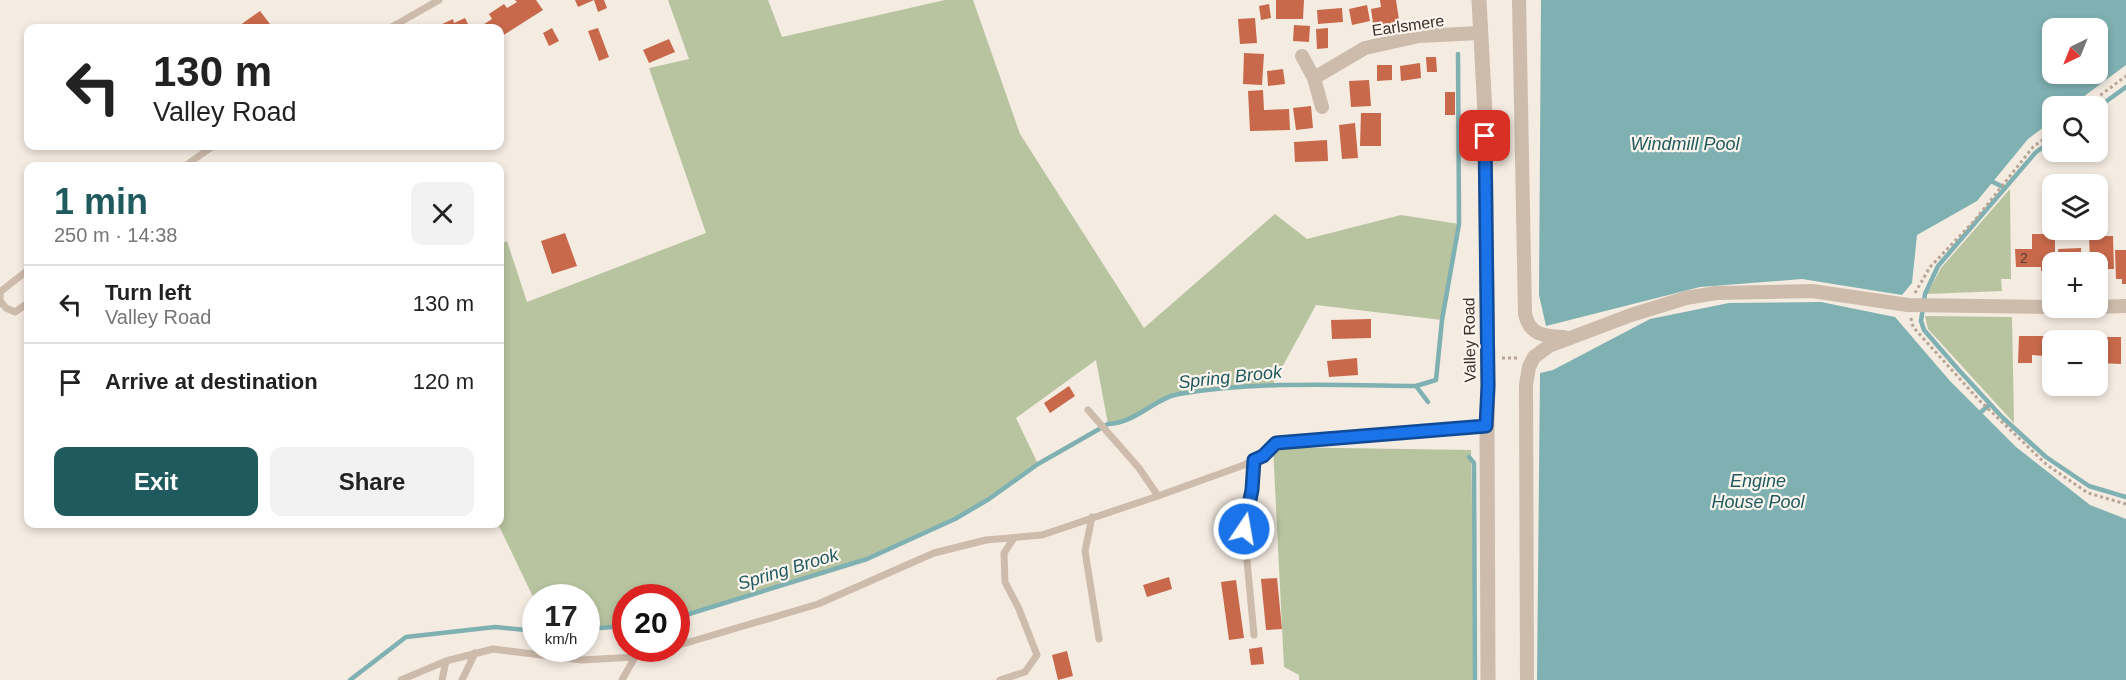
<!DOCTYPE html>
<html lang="en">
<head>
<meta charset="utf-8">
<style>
  body { margin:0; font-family:Arial,sans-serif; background:#f2f2f2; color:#222; height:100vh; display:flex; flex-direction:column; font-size:22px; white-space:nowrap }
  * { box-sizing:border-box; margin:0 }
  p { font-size:20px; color:#767676 }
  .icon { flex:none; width:33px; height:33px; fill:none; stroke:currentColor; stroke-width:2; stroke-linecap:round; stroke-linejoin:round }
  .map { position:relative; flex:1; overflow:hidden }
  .details { position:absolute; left:24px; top:162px; width:480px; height:366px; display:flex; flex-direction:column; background:#fff; border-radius:12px; box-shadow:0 3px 9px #0003 }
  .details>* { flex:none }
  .hud { position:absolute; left:24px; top:24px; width:480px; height:126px; border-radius:12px; box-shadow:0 3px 9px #0003; background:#fff; color:#222; overflow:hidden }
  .needle { width:39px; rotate:223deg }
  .controls { position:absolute; left:2042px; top:18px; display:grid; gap:12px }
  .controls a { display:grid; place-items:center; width:66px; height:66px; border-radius:12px; background:#fff; box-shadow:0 3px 9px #0003; font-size:30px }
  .speed { position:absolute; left:522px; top:584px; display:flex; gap:12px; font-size:30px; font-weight:700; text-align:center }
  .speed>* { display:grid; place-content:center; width:78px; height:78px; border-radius:50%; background:#fff; box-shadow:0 3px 9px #0003; line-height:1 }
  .speed small { font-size:15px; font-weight:400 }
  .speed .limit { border:9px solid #d22; background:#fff; color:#111 }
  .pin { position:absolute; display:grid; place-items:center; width:51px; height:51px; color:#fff; margin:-26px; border-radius:12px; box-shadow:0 3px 9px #0006 }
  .me { position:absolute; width:66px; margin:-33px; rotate:12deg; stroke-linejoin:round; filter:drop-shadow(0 0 4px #0008) }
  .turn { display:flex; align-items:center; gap:21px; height:126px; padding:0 30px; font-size:27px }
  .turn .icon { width:78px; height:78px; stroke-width:2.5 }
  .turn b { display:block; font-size:42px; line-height:51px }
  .round { display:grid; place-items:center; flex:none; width:63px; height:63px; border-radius:12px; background:#f2f2f2 }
  .summary { display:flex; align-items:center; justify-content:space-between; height:102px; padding:0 30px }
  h1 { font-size:36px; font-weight:600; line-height:45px; color:#1f5a5e }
  .button { display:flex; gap:12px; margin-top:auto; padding:12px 30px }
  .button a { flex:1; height:69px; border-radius:12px; background:#1f5a5e; color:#fff; font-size:24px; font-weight:600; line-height:69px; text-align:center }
  .button a+a { background:#f2f2f2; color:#222 }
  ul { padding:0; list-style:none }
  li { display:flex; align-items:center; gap:18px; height:78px; padding:0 30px; border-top:2px solid #e0e0e0 }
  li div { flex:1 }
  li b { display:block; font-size:22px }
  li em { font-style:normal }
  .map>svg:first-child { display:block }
  .green { fill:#b8c4a0 }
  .water { fill:#7fb0b2; fill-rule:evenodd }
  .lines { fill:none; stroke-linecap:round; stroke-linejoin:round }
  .stream { stroke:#7fb0b2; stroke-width:4.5 }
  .building { fill:#c8694b }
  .path { stroke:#b9a596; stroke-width:3; stroke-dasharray:3 3; stroke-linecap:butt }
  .service { stroke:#cdbbac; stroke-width:7 }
  .minor { stroke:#cdbbac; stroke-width:14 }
  .tertiary { stroke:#cdbbac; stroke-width:15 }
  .route-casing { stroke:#114b97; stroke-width:15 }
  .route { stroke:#1a73e8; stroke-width:10 }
  .labels { text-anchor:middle; stroke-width:4.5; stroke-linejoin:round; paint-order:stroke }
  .number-label { font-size:14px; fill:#5e3e33 }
  .street-label { font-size:16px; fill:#3b302b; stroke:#fbf5ee }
  .water-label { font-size:18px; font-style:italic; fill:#1f5a5e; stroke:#fbf5ee }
</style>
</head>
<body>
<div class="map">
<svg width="2126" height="680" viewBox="0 0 2126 680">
  <rect width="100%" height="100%" fill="#f4ebe1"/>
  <path class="green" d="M668 0H768L782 37 945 0H973L1020 134 1144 328 1275 214 1307 239 1401 215 1459 224 1442 320 1316 305 1273 384 1176 394 1121 424H1108L1096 360 1016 418 1038 464 989 499 955 519 867 559 677 618 676 597H626L625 626 587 629 586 597H536L535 601 498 524 500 244 507 241 527 302 706 233 649 68 689 59Z
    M2010 189 2011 279H2001L2002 291 1927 294 1941 268Z
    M1925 316 2012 317 2014 423 1928 329Z
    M1273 447 1471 450 1475 680H1299V675L1284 667Z"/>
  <path class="water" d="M1541 0H2126V65L2071 106H2052V121L2028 139 1977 201 1917 235 1912 283 1902 295 1802 279 1700 287 1546 326 1539 295ZM2052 28H2097V74H2052Z
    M1821 302 1895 317 1950 381 2016 447 2090 505 2126 519V680H1537L1540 373 1553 370 1650 319 1729 303Z"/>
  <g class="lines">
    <path class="stream" d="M2097 108 2126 87
      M2052 141 2036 152 1938 266 1925 294 1921 321 1924 330 1957 368 2002 417 2046 457 2089 486 2126 497
      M1993 182 2005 188
      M1416 386 1428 402
      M1981 412 1990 404
      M1469 457 1474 463 1475 680
      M676 618 867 559 955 519 989 499 1038 464 1108 424C1136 423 1155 398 1179 394 1257 381 1337 385 1416 386L1436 380 1442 320 1459 224 1458 54
      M586 629 626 626
      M350 680 406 637 495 627 536 631"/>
  </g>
  <path class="building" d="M515 0H536L543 10 502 36 503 38 500 40V28H478L492 19 489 14 504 4 507 8 517 2Z
    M575 0H604L607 8 598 12 594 0 578 7Z
    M1276 0H1304L1303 19H1276Z
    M1380 0H1396L1400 26 1374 31 1371 9 1381 7Z
    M1269 4 1271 18 1261 20 1259 6Z
    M1367 5 1370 21 1352 25 1349 9Z
    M1342 8 1343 22 1318 24 1317 10Z
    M260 11 273 28H236Z
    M465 18 470 28H442L440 25 453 19 454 23Z
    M1255 18 1257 43 1240 44 1238 19Z
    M1294 25 1310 26 1309 42 1293 41Z
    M552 28 559 41 549 46 543 33Z
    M598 28 609 57 599 61 588 31Z
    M1328 28V48L1317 49 1316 29Z
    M669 39 675 52 649 63 643 50Z
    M1244 53 1264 54 1262 85 1243 84Z
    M1426 57H1436L1437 72H1427Z
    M1420 63 1421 78 1401 81 1400 66Z
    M1377 65H1392V80L1377 81Z
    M1283 69 1285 84 1268 86 1267 71Z
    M1369 80 1371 106 1351 107 1349 81Z
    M1263 90 1264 110 1289 109 1290 130 1250 131 1248 91Z
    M1445 92H1455V115H1445Z
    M1311 106 1313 128 1296 130 1293 108Z
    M1361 113H1381V146H1360Z
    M1355 123 1358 158 1342 159 1339 125Z
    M1327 140 1328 161 1295 162 1294 142Z
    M565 233 577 266 552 274 541 241Z
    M2032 234H2055V262H2052V271H2041V267H2016L2015 249H2032Z
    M2089 236H2113L2114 269H2100V264L2090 262Z
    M2081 248V262H2059L2058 249Z
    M2115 250H2126V284H2122V279H2116Z
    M1371 319V338L1332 339 1331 320Z
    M2019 336H2046L2045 356 2032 355V363H2018Z
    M2089 337H2121V364L2097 363V340H2089Z
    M1357 358 1358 375 1329 377 1327 361Z
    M1069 386 1075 396 1050 413 1044 403Z
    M1169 577 1172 589 1147 597 1143 585Z
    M1277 578 1282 629 1266 630 1261 579Z
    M1236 580 1244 638 1229 640 1221 582Z
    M1262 647 1264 664 1251 665 1249 649Z
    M1067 651 1073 676 1058 680 1052 655Z"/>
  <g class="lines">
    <path class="path" d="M2086 106 2126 76
      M1915 293 1930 267 1975 220 2033 147 2052 133
      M1911 318 1913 327 1978 399 2047 465 2088 493 2126 504
      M1502 358H1517"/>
    <path class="service" d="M390 28 439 0
      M185 166 213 146
      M28 270 0 292V301L6 308 15 312 28 303
      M1088 410 1139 468 1158 496
      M1092 517 1085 551 1099 639
      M1254 635 1244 529 1252 490 1254 460
      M676 646 818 604 934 553 986 540 1042 535 1158 496 1244 465 1263 456 1276 443 1487 426
      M401 680 446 661 493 649 582 660 635 657
      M442 680 446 661
      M462 680 475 653
      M622 680 635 657 669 648
      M1000 680 1025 672 1037 655 1019 609 1005 582 1004 553 1014 538"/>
    <path class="minor" d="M1519 0 1525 314C1530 336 1545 336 1564 337
      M1302 56 1314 78 1322 107
      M1314 78 1365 48 1419 36 1480 33
      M2097 307 2126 306
      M1527 680 1526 385 1529 367 1534 357 1549 346 1631 315 1686 298 1716 293 1812 291 1908 305 2052 307"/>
    <path class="tertiary" d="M1479 0 1485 113 1488 386 1487 426 1488 680"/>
  </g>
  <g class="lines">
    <defs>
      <path id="route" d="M1244 529 1252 490 1254 460 1263 456 1276 443 1486 426 1488 386 1485 136"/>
    </defs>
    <use href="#route" class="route-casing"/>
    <use href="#route" class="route"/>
  </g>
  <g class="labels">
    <g class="number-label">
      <text x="2024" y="263">2</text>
    </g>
    <g class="street-label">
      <text transform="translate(1408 25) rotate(-8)" y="6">Earlsmere</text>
      <text transform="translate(1469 340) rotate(-91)" y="6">Valley Road</text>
    </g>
    <g class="water-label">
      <text x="1685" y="150">Windmill Pool</text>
      <text transform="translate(1230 377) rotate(-6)" y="6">Spring Brook</text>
      <text x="1758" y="487">Engine<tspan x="1758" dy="21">House Pool</tspan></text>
      <text transform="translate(788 569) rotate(-17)" y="6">Spring Brook</text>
    </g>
  </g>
</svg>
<div class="controls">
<a><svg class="needle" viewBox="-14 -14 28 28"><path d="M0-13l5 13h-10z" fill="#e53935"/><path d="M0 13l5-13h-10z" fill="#767676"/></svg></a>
<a><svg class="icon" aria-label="search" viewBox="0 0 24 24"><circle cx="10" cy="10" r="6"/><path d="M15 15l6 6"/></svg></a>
<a><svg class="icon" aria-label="layers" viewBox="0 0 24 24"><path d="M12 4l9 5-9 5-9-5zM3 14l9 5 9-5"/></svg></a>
<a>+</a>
<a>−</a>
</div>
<div class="speed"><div>17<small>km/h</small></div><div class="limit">20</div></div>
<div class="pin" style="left:1485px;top:136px;background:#d93025"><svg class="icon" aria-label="arrive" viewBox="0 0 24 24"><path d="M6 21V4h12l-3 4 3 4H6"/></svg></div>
<svg class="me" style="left:1244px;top:529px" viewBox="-20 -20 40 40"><circle r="17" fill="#1a73e8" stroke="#fff" stroke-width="3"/><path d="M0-11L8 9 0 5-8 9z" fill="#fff"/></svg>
<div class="hud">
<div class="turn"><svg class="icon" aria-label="left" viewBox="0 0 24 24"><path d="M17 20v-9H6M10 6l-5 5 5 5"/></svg><div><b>130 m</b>Valley Road</div></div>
</div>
<section class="details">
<div class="summary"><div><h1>1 min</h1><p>250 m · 14:38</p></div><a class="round"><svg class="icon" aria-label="close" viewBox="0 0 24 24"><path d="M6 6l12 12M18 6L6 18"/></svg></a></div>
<ul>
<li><svg class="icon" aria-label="left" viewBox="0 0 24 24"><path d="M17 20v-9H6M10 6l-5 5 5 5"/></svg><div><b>Turn left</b><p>Valley Road</p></div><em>130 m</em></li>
<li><svg class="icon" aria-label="arrive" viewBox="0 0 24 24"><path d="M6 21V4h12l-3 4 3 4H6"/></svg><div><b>Arrive at destination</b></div><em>120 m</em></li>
</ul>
<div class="button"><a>Exit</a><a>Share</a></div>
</section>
</div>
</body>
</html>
